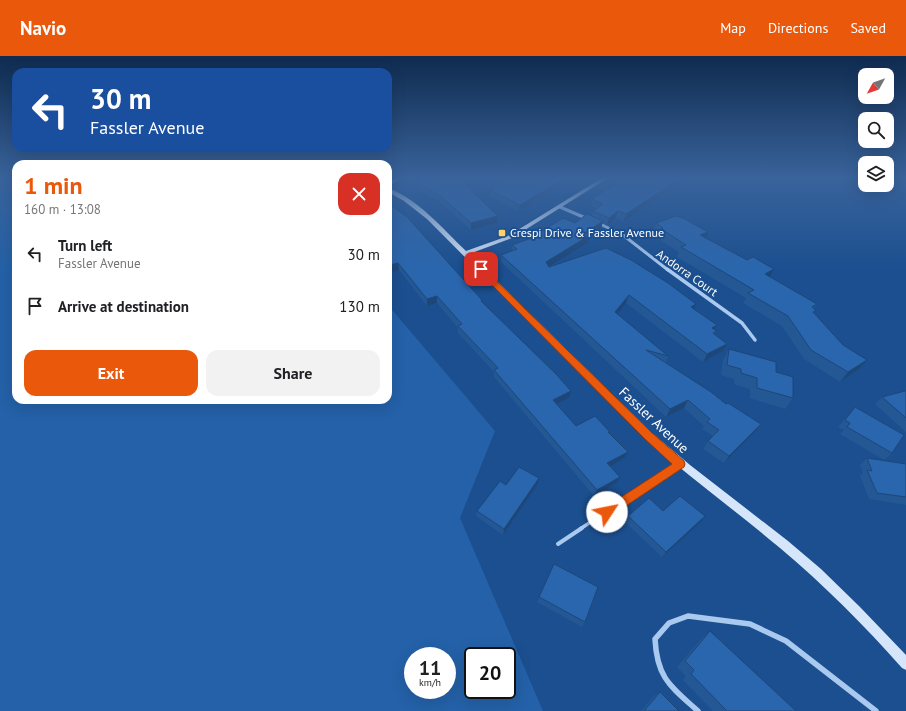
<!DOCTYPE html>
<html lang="en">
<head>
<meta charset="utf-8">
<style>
  body { margin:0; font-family:"PT Sans",sans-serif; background:#f2f2f2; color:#202124; height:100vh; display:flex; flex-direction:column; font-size:15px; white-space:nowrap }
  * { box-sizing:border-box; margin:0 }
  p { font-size:13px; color:#757577 }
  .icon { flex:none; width:22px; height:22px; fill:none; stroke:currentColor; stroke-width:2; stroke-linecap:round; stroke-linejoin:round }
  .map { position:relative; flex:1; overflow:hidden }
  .panel { position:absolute; left:12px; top:104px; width:380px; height:244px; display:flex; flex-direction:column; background:#fff; border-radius:12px; box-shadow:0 4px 16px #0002 }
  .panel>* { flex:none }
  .banner { position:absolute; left:12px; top:12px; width:380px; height:84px; border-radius:12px; box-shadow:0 4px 16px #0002; background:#1a4fa0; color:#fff; overflow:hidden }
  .needle { width:26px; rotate:230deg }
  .buttons { position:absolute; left:858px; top:12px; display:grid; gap:8px }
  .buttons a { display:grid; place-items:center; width:36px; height:36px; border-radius:8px; background:#fff; box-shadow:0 4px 16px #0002; font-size:20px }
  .speed { position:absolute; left:404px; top:591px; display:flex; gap:8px; font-size:20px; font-weight:700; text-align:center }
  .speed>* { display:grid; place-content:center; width:52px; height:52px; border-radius:50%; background:#fff; box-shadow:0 4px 16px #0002; line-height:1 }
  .speed small { font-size:10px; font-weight:400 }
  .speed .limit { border:2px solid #111; border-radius:6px; background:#fff; color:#111 }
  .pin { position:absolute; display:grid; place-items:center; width:34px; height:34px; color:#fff; margin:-17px; border-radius:8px; box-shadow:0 2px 6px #0006 }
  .me { position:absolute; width:44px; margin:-22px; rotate:56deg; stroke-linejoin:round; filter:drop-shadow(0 0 3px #0008) }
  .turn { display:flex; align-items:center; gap:14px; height:84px; padding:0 12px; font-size:18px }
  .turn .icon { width:52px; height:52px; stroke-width:2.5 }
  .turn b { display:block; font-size:28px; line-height:34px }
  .round { display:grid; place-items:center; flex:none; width:42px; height:42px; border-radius:12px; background:#f2f2f2 }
  .head { display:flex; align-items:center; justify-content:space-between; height:68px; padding:0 12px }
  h1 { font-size:24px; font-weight:800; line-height:30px; color:#ea580c }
  .action { display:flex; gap:8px; margin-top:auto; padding:8px 12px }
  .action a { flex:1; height:46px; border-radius:12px; background:#ea580c; color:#fff; font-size:16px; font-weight:800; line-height:46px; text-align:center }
  .action a+a { background:#f2f2f2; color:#202124 }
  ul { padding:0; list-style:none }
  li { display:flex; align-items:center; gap:12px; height:52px; padding:0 12px }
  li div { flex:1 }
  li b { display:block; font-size:15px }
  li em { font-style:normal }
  header { display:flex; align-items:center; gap:24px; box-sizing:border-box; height:56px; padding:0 20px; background:#ea580c; color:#fff }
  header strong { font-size:19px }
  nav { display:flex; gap:22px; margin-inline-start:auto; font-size:14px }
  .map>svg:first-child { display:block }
  .green { fill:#2461a8; fill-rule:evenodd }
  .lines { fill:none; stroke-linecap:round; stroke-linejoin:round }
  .lane-far1 { stroke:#a9c9ee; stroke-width:3.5 }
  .lane { stroke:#a9c9ee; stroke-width:4 }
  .street-far2 { stroke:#a9c9ee; stroke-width:3 }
  .street-far1 { stroke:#a9c9ee; stroke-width:3.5 }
  .street { stroke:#a9c9ee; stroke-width:5.5 }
  .secondary { fill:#d6e6fa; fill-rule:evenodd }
  .wall { fill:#245895 }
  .shaded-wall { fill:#1d4779 }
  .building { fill:#2a66ad; stroke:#1d4779 }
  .route { fill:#ea580c; stroke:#983908 }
  .poi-dot { fill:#ffd166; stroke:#1b4f8f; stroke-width:1.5 }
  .labels { text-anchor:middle; stroke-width:4; stroke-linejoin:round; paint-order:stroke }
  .far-poi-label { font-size:12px; fill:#fff; stroke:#1b4f8f; text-anchor:start }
  .far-street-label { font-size:12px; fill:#fff; stroke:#1b4f8f }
  .street-label { font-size:14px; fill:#fff; stroke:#1b4f8f }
</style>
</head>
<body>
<header>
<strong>Navio</strong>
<nav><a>Map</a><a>Directions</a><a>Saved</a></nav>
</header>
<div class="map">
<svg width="906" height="655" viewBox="0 0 906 655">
  <rect width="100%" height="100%" fill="#1b4f8f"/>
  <path class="green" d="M0 122H16V344H388V249L495 375 460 462 543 655H0ZM413 600H447V634H413ZM473 600H507V634H473Z"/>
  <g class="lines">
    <path class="lane-far1" d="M580 473 680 408"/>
    <path class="lane" d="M558 488 582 472"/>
    <path class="street-far2" d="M560 151 588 163
      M598 167 623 179 668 214"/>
    <path class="street-far1" d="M667 213 742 267 755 284"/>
    <path class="street" d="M698 655C670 630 657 622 655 583L669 567 688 560 750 568 786 585 876 655"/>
    <path class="secondary" d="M395 122H402L388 130V126Z
      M602 122H608L512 182 469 198 652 377 690 409 788 485 821 513 860 551 906 599V614L902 612C864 569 824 529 780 492 736 455 689 421 646 383L427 163 404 145 388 136V132C418 143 443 173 466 195L508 180Z"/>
  </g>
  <path class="wall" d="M421 122H458L497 167 471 174 439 145 418 134V127L421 126Z
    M511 122H576L519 155 489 141 490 134Z
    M625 122H689L624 165 616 162 607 169 602 167 601 173 590 180 588 187 549 211 696 248 694 253 717 269 715 274 717 275 715 279 727 288 723 295 703 306 626 247 617 258 668 300 666 306 755 375 724 407 703 393 708 385 713 380 702 373 704 370 684 352 666 361 501 206V199L512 195V189L592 160 593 155 596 153 591 150 592 143Z
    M388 147 482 246 569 342 557 348 576 370 610 376 609 377 624 402 611 410 617 427 594 440 494 321V316L458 277V272L437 247 427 250 399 214 391 216 388 212Z
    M656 167 708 176 705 182 747 204 774 213 770 221 817 248 814 253 816 254 814 256 859 313 840 326 804 303 782 270 743 247 746 242 677 201 679 196 663 186 658 181 659 180 653 176Z
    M729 293 776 316 793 342 785 353 750 342V333L734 328V323L721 319 723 304Z
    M906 335V376L875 348 882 341Z
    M855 351 892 397 884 404 840 378 844 374 838 371Z
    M867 402 906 408V449L869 443 860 420 863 417 860 409Z
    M539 422 538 428 503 479 476 460 477 455 506 429Z
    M663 455 705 460 700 467 662 501 625 466 628 460Z
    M539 541 585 566 582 571 537 546Z
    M710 575 796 655H713L683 624 686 620 677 611 702 582Z
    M660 636 679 655H641L654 640Z"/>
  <path class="shaded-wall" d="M566 122H576L519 155 520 149Z
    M681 122H689L624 165 626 158Z
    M618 155 616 162 607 169 609 162Z
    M498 160 497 167 471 174V167Z
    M603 165 601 173 590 180 588 187 545 213 546 206Z
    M708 176 704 186 700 179Z
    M398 207 399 214 391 216 390 209Z
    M774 213 769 223 765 218Z
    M629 239 626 247 613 264 615 256Z
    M437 240V247L427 250V243Z
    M696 248 693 256 691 251Z
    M717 269 713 277 712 272Z
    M727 288 723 295 703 306 707 298Z
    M867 304 859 313 840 326 848 316Z
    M571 335 569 342 551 351 553 344Z
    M688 344 684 352 666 361 670 353Z
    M761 368 755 375 724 407 729 400Z
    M628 396 624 402 605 414 607 407Z
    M620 421 617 427 594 440 597 434Z
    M539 422 538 428 503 479 504 473Z
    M705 460 700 467 662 501 666 496Z"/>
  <path class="building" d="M427 122H458L498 160 471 167 439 139 418 127 428 123Z
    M511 122H566L520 149 490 134Z
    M625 122H681L626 158 618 155 609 162 593 155 603 148 592 143Z
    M388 147 407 161 482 244 481 245 556 318 571 335 553 344 576 370 595 360 610 376H608L628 396 607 407 620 421 597 434 494 314 498 312 458 270 462 268 437 240 427 243 398 207 390 209 388 206Z
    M587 158 603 165 585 177 590 179 546 206 549 211 606 192 631 204 668 227 696 248 691 251 717 269 712 272 717 275 713 277 727 288 707 298 629 239 615 256 668 300 646 294 711 336 726 348 728 347 761 368 729 400 708 385 719 374 707 366 710 363 688 344 670 353 501 199 517 193 512 189 529 183 563 162 575 167Z
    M676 160 683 162 708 176 700 179 747 204 753 201 774 213 765 218 817 248 812 251 816 254 813 256 843 289 867 304 848 316 811 294 788 260 748 237 754 234 681 191 686 189 666 176 661 172H663L656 167Z
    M729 293 776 306V316L793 321V342L757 332V322L741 317V313L727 309Z
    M905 335H906V362L882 341Z
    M855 351 904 379 892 397 847 371 850 367 845 364Z
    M867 402 906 408V441L877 437 867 414 872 415Z
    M519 411 539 422 504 473 477 455 500 425 506 429Z
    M680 440 705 460 666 496 628 460 649 442 663 455Z
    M554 508 598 531 585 566 539 541Z
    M710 575 796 655H727L691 618 694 614 685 605Z
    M660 636 679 655H644Z"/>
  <linearGradient id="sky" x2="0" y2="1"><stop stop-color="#0f2b4f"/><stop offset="0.57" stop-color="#39639b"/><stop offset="1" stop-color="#39639b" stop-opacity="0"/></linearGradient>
  <rect width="906" height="214" fill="url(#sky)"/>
  <path class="route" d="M478 212H483L652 377 684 405 685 408 684 411 611 460 607 462 603 460 601 456 603 453 672 408 645 383 478 215Z"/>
  <rect class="poi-dot" x="498" y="173" width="8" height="8" rx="2"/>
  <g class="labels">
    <g class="far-poi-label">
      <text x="510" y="181">Crespi Drive &amp; Fassler Avenue</text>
    </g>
    <g class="far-street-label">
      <text transform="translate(687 217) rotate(35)" y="4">Andorra Court</text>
    </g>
    <g class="street-label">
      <text transform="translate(654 364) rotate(43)" y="5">Fassler Avenue</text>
    </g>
  </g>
</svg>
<div class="buttons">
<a><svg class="needle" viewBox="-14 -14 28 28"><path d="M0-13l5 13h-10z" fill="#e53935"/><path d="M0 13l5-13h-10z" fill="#757577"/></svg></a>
<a><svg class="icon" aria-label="search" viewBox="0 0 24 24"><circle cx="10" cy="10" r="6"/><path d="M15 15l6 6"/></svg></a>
<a><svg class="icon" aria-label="layers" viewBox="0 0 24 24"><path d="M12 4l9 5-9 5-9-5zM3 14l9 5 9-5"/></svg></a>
</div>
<div class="speed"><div>11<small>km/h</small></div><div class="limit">20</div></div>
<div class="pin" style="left:481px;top:213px;background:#d93025"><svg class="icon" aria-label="arrive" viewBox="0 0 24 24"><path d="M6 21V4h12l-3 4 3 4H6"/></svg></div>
<svg class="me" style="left:607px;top:456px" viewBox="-20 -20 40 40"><circle r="19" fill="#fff"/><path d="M0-13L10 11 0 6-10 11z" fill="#ea580c"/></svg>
<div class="banner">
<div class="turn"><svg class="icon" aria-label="left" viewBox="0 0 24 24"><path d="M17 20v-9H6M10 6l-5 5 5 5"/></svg><div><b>30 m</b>Fassler Avenue</div></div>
</div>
<section class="panel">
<div class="head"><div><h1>1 min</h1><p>160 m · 13:08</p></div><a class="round" style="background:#d93025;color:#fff"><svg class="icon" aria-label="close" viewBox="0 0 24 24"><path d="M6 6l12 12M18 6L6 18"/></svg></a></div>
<ul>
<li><svg class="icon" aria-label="left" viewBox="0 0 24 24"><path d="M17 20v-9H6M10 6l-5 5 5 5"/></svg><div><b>Turn left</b><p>Fassler Avenue</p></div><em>30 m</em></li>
<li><svg class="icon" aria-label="arrive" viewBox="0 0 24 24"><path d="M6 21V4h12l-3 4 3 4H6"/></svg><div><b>Arrive at destination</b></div><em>130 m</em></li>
</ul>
<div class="action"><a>Exit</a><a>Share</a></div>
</section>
</div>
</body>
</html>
